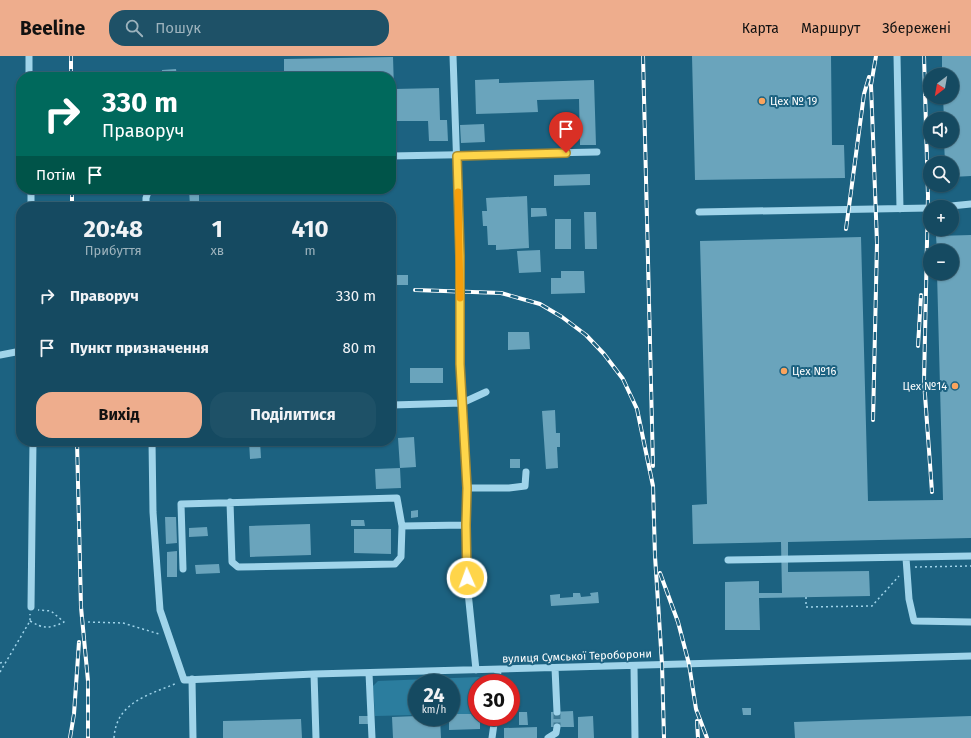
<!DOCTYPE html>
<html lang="uk">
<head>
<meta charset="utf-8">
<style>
  body { margin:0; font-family:"Fira Sans",sans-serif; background:#1e5167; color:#f1f3f6; height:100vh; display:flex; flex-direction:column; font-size:15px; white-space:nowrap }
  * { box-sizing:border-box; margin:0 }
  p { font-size:13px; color:#9db3bd }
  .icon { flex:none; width:22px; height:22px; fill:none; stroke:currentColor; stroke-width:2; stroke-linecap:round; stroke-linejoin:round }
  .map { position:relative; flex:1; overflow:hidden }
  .side { position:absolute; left:16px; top:146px; width:380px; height:244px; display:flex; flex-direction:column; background:#154a61; border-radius:16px; box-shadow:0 1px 3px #0004,0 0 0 1px #346276 }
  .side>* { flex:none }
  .guide { position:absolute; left:16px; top:16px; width:380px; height:122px; border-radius:16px; box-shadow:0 1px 3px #0004,0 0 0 1px #346276; background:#00695c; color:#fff; overflow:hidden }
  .needle { width:26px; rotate:211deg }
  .fabs { position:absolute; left:923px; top:12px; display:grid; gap:8px }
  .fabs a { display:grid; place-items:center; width:36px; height:36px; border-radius:50%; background:#154a61; box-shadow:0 1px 3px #0004,0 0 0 1px #346276; font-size:20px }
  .speed { position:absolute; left:408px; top:618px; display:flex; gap:8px; font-size:20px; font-weight:700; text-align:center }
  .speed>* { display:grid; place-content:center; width:52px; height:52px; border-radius:50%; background:#154a61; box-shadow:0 1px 3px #0004,0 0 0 1px #346276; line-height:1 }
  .speed small { font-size:10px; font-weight:400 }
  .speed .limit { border:6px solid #d22; background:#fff; color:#111 }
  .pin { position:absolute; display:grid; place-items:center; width:34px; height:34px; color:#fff; margin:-41px -17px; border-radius:50% 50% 50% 0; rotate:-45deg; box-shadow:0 0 4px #0007 }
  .pin .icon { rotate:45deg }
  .me { position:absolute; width:44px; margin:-22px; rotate:358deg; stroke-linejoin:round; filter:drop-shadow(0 0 3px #0008) }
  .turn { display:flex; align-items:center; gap:14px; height:84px; padding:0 20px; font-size:18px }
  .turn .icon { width:52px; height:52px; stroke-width:2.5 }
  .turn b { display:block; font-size:28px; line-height:34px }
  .then { display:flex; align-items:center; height:38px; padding:0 20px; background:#0003; gap:8px; font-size:15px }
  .eta { display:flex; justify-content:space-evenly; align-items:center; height:68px; text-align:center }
  .eta b { font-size:24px; font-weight:700; line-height:28px }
  .action { display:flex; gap:8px; margin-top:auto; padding:8px 20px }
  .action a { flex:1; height:46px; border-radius:16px; background:#eead8d; color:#111; font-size:16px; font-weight:700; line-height:46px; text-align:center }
  .action a+a { background:#1e5167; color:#f1f3f6 }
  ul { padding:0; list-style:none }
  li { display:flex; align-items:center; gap:12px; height:52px; padding:0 20px }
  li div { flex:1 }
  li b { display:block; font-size:15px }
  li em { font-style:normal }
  header { display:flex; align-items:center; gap:24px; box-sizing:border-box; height:56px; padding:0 20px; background:#eead8d; color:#111 }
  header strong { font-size:19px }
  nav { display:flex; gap:22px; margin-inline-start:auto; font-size:14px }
  .search { width:280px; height:36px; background:#1e5167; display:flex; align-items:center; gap:10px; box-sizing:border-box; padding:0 14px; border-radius:16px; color:#9db3bd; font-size:15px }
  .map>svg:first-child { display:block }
  .green { fill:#2b7d9e }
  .building { fill:#6aa4bc }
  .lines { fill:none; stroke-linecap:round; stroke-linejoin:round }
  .minor-tunnel { stroke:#3e7a94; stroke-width:7; stroke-dasharray:7 3.5; stroke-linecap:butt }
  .path { stroke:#a0d4ea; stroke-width:1.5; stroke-dasharray:2 3; stroke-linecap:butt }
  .minor { stroke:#a0d4ea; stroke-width:7 }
  .rail-casing { stroke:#fff; stroke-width:4 }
  .rail { stroke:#1c6281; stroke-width:2.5; stroke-dasharray:8; stroke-linecap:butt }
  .route-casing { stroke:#a68a30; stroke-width:10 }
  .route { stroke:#ffd54a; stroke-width:7 }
  .slow { stroke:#f59e0b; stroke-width:7 }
  .poi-dot { fill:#fba45d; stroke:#1c6281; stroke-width:1.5 }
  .labels { text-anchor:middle; stroke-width:4; stroke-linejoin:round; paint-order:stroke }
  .poi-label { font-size:11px; fill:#fff; stroke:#1c6281; text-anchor:start }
  .street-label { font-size:11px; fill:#fff; stroke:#1c6281 }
</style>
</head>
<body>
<header>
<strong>Beeline</strong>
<div class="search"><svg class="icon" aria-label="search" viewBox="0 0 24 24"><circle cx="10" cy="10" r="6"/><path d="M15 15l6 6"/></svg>Пошук</div>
<nav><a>Карта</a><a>Маршрут</a><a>Збережені</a></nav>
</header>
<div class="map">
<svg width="971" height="682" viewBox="0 0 971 682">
  <rect width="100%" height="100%" fill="#1c6281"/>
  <path class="green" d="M479 621H483L489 627H477V658H451V627H417V659L375 660 373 630 378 625Z"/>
  <path class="building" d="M692 0H831L832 89H844L845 122 695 124Z
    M942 0H971V120L952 121V107H945L944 85H952V63H944L943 41H952V19H942Z
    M393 1 394 33 439 32 440 64H447L448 85H429L428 65H391V21H284V3Z
    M176 13 177 21H162V14Z
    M499 23V27L594 24 596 89H580L579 43 537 44 538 56 476 58 475 24Z
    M484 68 485 86 461 87 460 69Z
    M590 118V129L554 130V119Z
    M189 133H199V151H190Z
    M527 140 529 192 496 194V189H488L487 170H483L482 155H487L486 142Z
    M531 152H546L547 160 531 161Z
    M584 156H596L597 193H585Z
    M555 163H571V193H555Z
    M971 179V482L788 486V516L869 515 870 540 759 542 760 574H725V526L759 525V537H782L781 486 693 488 692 449 707 448 700 185 861 181 868 445 943 444 937 217H952V195H937L936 180Z
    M540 194 541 216 519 217 517 195Z
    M561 215H584L585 237 551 238V222H561Z
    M392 219H408V229H392Z
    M508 276H529L530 293 508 294Z
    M410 312H443V327H410Z
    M555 354 556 377H560V391H557L558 412 546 413 542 355Z
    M414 381 416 411 400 412 398 382Z
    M249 385H260L261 402 250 403Z
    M510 403H520V412H510Z
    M400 412 401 432 376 433 375 413Z
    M418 454V461L411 462V455Z
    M165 461H176L177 487 166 488Z
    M351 464H364L365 470H351Z
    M310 468 311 499 250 501 249 470Z
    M207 471 208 480 189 481V472Z
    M354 473H391V498L354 497Z
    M177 495V521H167V496Z
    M219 508 220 517 196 518 195 509Z
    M598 536 599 547 551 550 550 539 560 538V542L573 541V537H580L581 541 591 540 590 537Z
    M742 652H751V659H743Z
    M573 655 574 671H551V656Z
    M519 656H527L528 669H519Z
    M451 658H477V661H480V673L449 674V661H451Z
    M359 660H368V668H359Z
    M417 660 440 661 441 682H393L392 661Z
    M593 660 594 682H578V661Z
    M971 660V682H795L794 666Z
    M301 663 302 682H223V665Z
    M537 671V682H504V672Z"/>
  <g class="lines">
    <path class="minor-tunnel" d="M557 656V671"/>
    <path class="path" d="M915 511 971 510
      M806 541V551L872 550 899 520
      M30 565C44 573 49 573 64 566L51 555 38 554
      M88 566 123 567 159 578
      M0 607 4 606
      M0 616 30 565V558
      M114 682C116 646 149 639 177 627"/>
    <path class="minor" d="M29 0V21
      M453 0 460 200V308L467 432 465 469 468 536 476 614
      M897 0 900 153
      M391 100 597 96
      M31 133V151
      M146 151V142L149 133
      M941 151 971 148
      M699 156 930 152
      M0 299 21 295
      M391 351 392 349 462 347 486 336
      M152 385 153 456 160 554 184 624 314 618 971 600
      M467 432H509L525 430 526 416
      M230 446 232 506 238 511 395 508 401 501 402 470
      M906 502 909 543 914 565 971 566
      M728 504 971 500
      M183 513 181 448 397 442 402 470 465 469
      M31 551 33 385
      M634 610 635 682
      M555 612 557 656
      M369 617 372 682
      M314 618 316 682
      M192 623 193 682
      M497 627 498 614
      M492 682 495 661
      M548 682 556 677 557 671"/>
    <defs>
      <path id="rail" d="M643 0 653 410
        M924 0 928 140 924 325 932 436
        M71 21V0
        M72 133V151
        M846 173 864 38 869 21
        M415 234 501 237 540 248 562 261 586 279 604 298 623 323 637 353 653 430 655 500 662 608 664 682
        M918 290 921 239
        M873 364 877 187 871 29 876 0
        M77 385 81 551 88 625V682
        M660 517 678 566 689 608 696 653 707 682
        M697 665 698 682
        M70 682 74 658 79 586"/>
    </defs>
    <use href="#rail" class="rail-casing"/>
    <use href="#rail" class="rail"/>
  </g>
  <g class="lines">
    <defs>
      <path id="route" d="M467 522 466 469 467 432 460 308V200L457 100 566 97"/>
    </defs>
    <use href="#route" class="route-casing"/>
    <use href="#route" class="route"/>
    <path class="slow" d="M458 136 460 242"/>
  </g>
  <g class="poi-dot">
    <circle cx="762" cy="45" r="4"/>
    <circle cx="784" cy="315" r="4"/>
    <circle cx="955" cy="330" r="4"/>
  </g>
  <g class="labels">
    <g class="poi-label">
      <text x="770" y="49">Цех № 19</text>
      <text x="792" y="319">Цех №16</text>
      <text x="947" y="334" text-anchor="end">Цех №14</text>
    </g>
    <g class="street-label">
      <text transform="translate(577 600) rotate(-2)" y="4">вулиця Сумської Тероборони</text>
    </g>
  </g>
</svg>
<div class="fabs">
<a><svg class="needle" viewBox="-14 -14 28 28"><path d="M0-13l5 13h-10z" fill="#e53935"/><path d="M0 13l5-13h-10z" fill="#9db3bd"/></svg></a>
<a><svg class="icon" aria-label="sound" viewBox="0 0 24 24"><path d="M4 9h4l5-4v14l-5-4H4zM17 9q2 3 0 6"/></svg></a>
<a><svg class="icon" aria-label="search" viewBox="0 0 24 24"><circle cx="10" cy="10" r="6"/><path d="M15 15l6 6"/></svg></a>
<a>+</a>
<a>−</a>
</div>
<div class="speed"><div>24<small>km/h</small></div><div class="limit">30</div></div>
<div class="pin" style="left:566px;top:97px;background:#d93025"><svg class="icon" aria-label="arrive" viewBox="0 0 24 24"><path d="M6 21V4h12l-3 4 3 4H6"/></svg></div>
<svg class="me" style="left:467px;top:522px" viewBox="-20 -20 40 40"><circle r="17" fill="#ffd54a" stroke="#fff" stroke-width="3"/><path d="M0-11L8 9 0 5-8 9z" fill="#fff"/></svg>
<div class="guide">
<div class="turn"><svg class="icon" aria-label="right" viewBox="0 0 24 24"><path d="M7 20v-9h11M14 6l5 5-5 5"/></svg><div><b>330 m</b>Праворуч</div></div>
<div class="then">Потім<svg class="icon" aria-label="arrive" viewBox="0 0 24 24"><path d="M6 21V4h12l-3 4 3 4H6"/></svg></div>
</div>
<section class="side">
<div class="eta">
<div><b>20:48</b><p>Прибуття</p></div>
<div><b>1</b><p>хв</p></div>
<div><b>410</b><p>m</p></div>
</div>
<ul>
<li><svg class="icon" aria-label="right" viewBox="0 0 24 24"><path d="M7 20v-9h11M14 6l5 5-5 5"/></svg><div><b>Праворуч</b></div><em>330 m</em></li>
<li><svg class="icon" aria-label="arrive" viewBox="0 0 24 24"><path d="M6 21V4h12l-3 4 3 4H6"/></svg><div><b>Пункт призначення</b></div><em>80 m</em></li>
</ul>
<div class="action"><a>Вихід</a><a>Поділитися</a></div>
</section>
</div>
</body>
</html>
